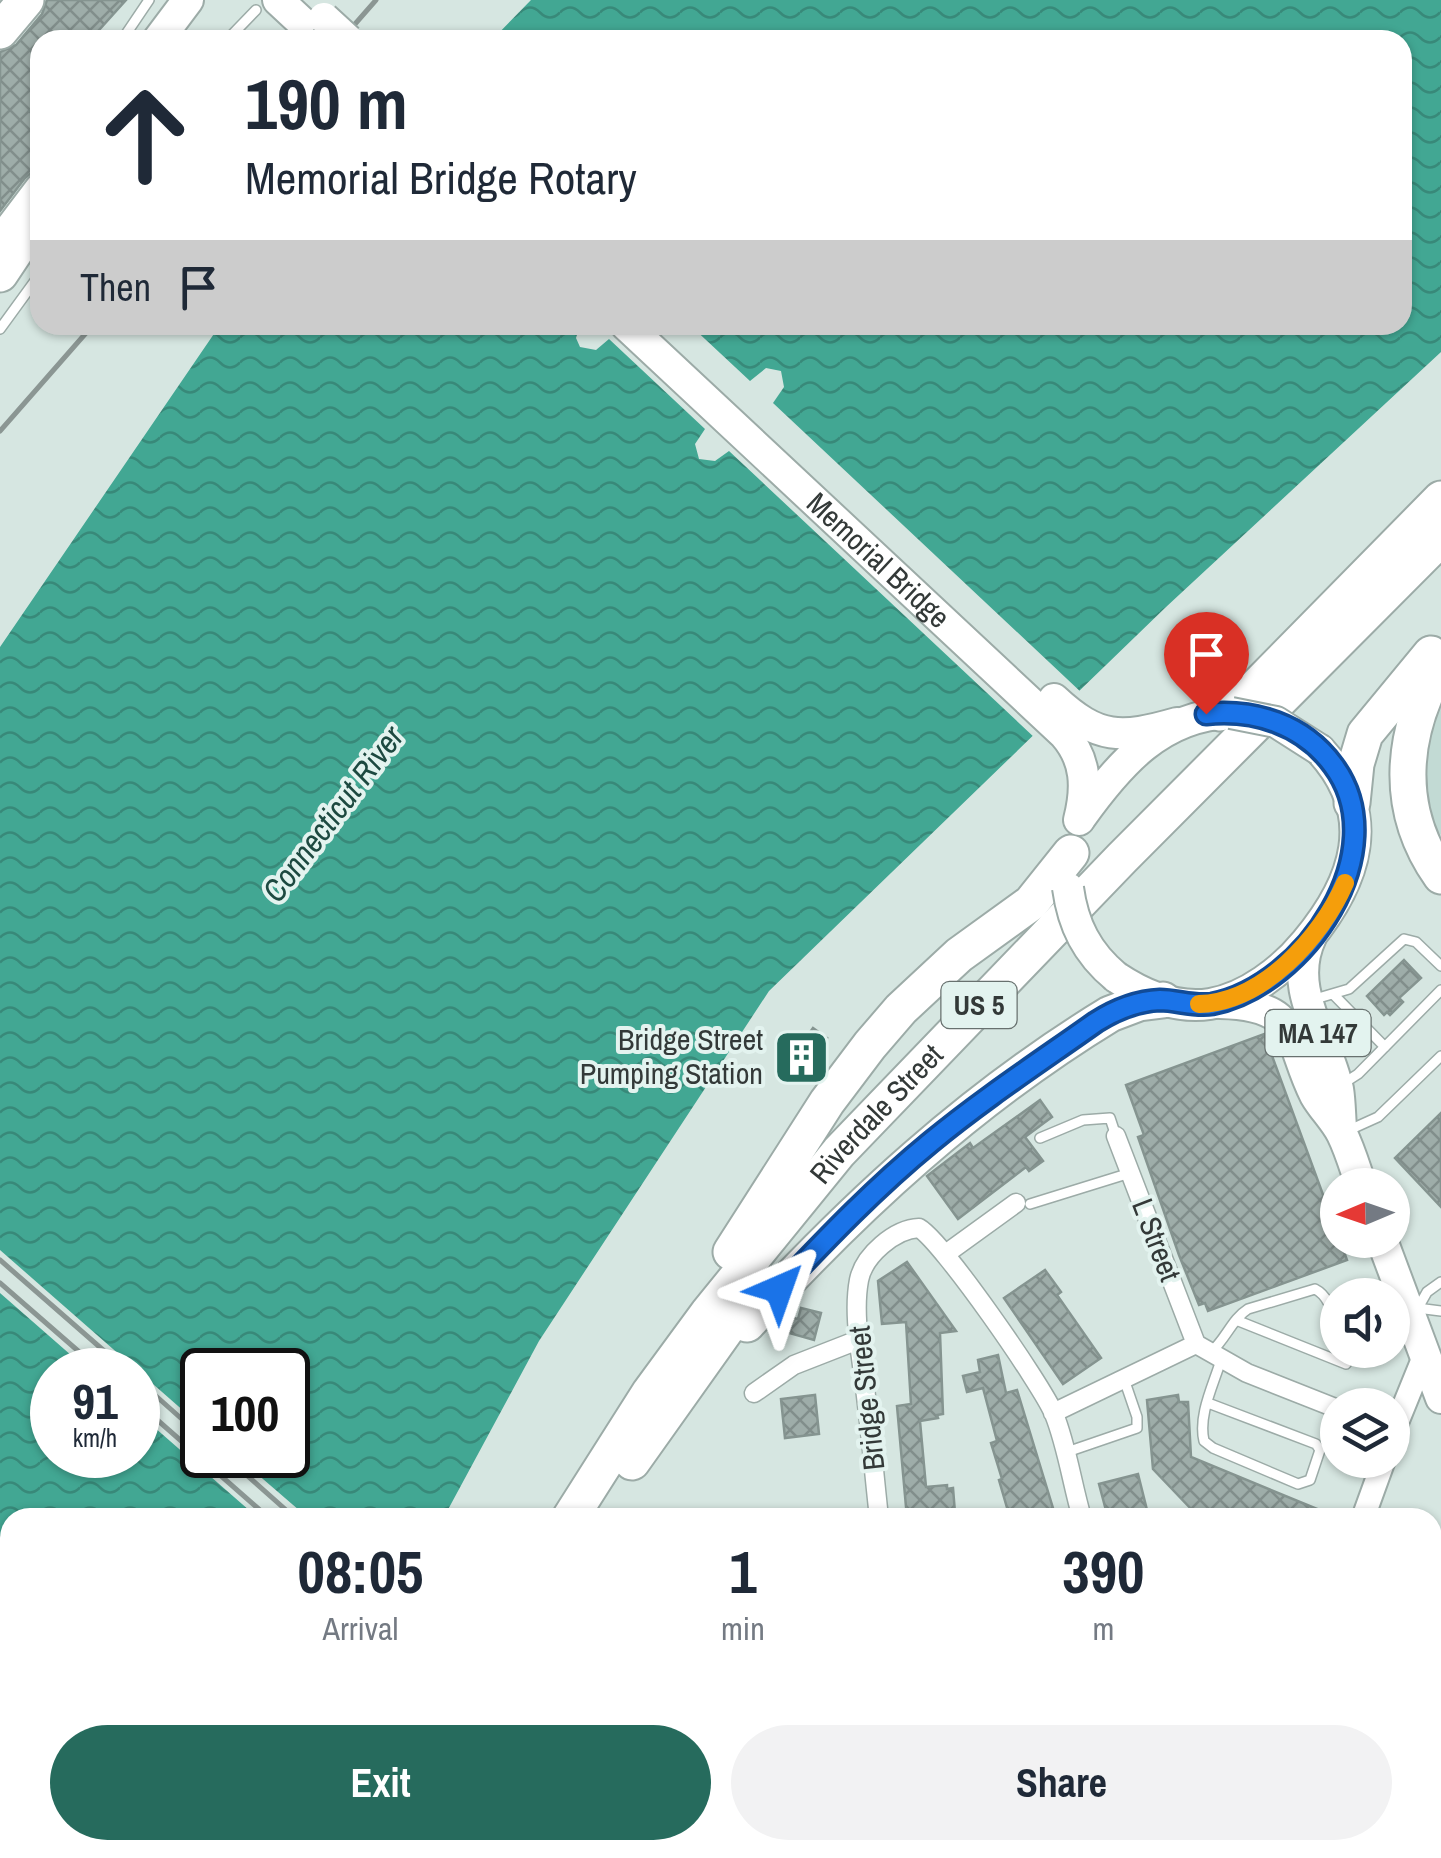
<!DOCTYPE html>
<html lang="en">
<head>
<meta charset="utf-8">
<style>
  body { margin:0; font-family:"Archivo Narrow",sans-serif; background:#f2f2f3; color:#1f2937; height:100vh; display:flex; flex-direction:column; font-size:38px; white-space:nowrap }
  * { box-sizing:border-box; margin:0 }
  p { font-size:32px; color:#747a83 }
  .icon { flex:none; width:55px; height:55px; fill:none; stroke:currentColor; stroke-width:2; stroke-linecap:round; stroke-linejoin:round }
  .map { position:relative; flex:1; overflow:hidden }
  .sheet { position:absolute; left:0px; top:1508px; width:1442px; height:352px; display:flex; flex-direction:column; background:#fff; border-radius:30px 30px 0 0; box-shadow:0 2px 8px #0004 }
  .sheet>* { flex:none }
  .hud { position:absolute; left:30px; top:30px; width:1382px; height:305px; border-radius:30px; box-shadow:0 2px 8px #0004; background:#fff; color:#1f2937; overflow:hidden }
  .needle { width:65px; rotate:268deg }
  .fabs { position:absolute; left:1320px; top:1168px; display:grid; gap:20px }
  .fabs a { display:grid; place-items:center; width:90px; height:90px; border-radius:50%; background:#fff; box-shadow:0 2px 8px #0004; font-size:50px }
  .speed { position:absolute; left:30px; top:1348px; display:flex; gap:20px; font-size:50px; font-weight:700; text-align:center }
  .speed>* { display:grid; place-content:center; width:130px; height:130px; border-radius:50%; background:#fff; box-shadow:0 2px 8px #0004; line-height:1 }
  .speed small { font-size:25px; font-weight:400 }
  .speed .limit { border:5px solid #111; border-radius:15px; background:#fff; color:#111 }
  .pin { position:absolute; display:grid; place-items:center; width:85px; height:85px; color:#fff; margin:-102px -42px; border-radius:50% 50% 50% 0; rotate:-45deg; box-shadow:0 0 10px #0007 }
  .pin .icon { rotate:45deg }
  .me { position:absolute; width:110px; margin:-55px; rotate:43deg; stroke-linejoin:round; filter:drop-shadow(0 0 8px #0008) }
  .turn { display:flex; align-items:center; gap:35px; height:210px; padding:0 50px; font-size:45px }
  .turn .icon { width:130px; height:130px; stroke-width:2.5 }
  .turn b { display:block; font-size:70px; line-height:85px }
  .then { display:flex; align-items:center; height:95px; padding:0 50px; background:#0003; gap:20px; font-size:38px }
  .eta { display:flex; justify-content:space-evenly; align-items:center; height:170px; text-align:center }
  .eta b { font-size:60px; font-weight:800; line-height:70px }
  .cta { display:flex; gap:20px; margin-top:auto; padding:20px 50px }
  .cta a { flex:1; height:115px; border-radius:60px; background:#266b5d; color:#fff; font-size:40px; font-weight:800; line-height:115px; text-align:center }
  .cta a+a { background:#f2f2f3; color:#1f2937 }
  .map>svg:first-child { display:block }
  .built { fill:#c2dad4 }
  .water { fill:url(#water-waves); fill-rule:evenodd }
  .pier { fill:#d6e6e1 }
  .building { fill:url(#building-cross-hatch); stroke:#859490; stroke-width:2.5 }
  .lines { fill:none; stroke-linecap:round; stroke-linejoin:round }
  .service-casing { stroke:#9caba7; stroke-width:12 }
  .minor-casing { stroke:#9caba7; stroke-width:21 }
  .tertiary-casing { stroke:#9caba7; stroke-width:26 }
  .primary-casing { stroke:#9caba7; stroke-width:34 }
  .motorway-casing { stroke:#9caba7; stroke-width:39 }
  .service { stroke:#fff; stroke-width:9 }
  .minor { stroke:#fff; stroke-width:18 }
  .tertiary { stroke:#fff; stroke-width:22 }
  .primary { stroke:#fff; stroke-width:30 }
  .motorway { stroke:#fff; stroke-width:35 }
  .rail { stroke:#8b9693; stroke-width:5 }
  .primary-bridge-casing { stroke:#9caba7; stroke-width:34; stroke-linecap:butt }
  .primary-bridge { stroke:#fff; stroke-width:30 }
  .route-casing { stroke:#114b97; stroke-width:25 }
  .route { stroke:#1a73e8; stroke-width:18 }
  .slow { stroke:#f59e0b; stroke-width:18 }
  .labels { text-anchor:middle; stroke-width:8; stroke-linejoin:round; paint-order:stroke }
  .shield { fill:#e3f3ef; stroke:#68716f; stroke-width:2.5 }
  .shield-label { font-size:28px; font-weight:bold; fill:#333938 }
  .street-label { font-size:30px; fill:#333938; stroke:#e3f3ef }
  .poi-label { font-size:30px; fill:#333938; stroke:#e3f3ef; text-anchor:end }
  .water-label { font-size:32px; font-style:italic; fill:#1d4940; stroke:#e3f3ef }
</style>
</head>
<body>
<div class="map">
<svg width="1441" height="1858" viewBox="0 0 1441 1858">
  <defs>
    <pattern id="water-waves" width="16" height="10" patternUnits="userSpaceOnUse" patternTransform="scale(2.5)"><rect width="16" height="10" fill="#42a793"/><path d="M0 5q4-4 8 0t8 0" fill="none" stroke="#388979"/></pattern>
    <pattern id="building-cross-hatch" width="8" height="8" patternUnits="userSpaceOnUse" patternTransform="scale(2.5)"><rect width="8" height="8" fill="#9eada9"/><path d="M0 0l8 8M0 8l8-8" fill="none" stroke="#818e8b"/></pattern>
  </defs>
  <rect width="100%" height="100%" fill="#d6e6e1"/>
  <path class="built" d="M1441 696V835L1429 821 1421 781 1426 729Z"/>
  <path class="water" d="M531 0H1441V352L1166 607 769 991 539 1341 444 1517 10 1518V1850H267L263 1858H0V647L220 325H1402V40H492ZM52 1370H138V1455H52ZM202 1370H288V1455H202Z"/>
  <path class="pier" d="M580 325H690L750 381 766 368 781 371 784 387 773 403 1083 694 1036 739 729 451 715 461 699 459 695 444 705 429 609 339 596 350 580 347 576 338Z
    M0 1250 202 1427V1455H235L307 1517H257L138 1413V1370H88L0 1293Z"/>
  <path class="building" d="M47 0H126L90 40H40V98L29 111 40 120V166L25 178 0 211V52L16 45 42 14Z
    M1404 960 1421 978 1399 998 1403 1002 1390 1015 1387 1012 1384 1015 1367 996Z
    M813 1028 827 1038 799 1076 786 1066Z
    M1264 1034 1347 1260 1208 1311 1205 1303 1199 1305 1179 1255 1138 1137 1144 1135 1126 1085Z
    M1040 1100 1052 1117 1025 1137 1043 1161 1029 1171 1026 1167 958 1219 927 1176 970 1143 973 1148Z
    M1441 1113V1207L1395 1158Z
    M907 1262 956 1331 940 1333 943 1414 937 1415 938 1418 920 1421 926 1487 947 1485V1489L953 1488 955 1513 910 1518H907L897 1406 911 1404 906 1322 882 1324 878 1281Z
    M1045 1270 1061 1292 1057 1295 1101 1358 1063 1384 1004 1298Z
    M801 1308 821 1313 814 1340 789 1333 793 1318 798 1319Z
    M998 1355 1006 1393 1017 1390 1056 1518H1010L999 1480 1002 1479 991 1443 997 1441 983 1388 967 1392 963 1376 980 1372 978 1360Z
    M815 1395 819 1434 785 1438 781 1399Z
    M1178 1395 1179 1402H1188L1191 1457 1339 1518H1206L1194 1512 1153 1469 1147 1400Z
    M1138 1474 1149 1518H1108L1099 1484Z"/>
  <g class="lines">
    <defs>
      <path id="service" d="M122 40 149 0
        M227 40 256 10
        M0 329 40 274
        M1333 994 1385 1047
        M1315 999 1349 989 1404 939 1416 942 1441 966
        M1344 1083 1358 1074 1441 990
        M1347 1131 1378 1117 1441 1056
        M1040 1138 1083 1120 1110 1118 1116 1136
        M1030 1204 1130 1173
        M1417 1308 1441 1311
        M1418 1308 1427 1292 1441 1282
        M1236 1320 1346 1364 1349 1360 1345 1350
        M1211 1352C1226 1339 1232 1319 1248 1309L1315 1289C1329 1296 1333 1314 1338 1328
        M1208 1403 1316 1444 1320 1450 1310 1480 1298 1484 1213 1448 1204 1441C1198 1415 1213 1386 1221 1360
        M1067 1452 1137 1428V1417L1124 1379
        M1432 1748 1441 1744
        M1432 1788 1441 1785
        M1432 1841 1441 1838
        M548 1850 558 1858
        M959 1850 960 1858
        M987 1850V1858
        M1050 1850V1858
        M487 1858 492 1850
        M1278 1858 1283 1850
        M1383 1858 1406 1850"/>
      <path id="minor" d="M1116 1136 1196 1344
        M947 1253 1016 1203
        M754 1393 794 1365 858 1340
        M1053 1413 1196 1344 1247 1373 1338 1409
        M879 1518C874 1472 870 1426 864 1380 860 1349 853 1312 859 1280 864 1255 895 1229 919 1228 942 1241 1042 1385 1054 1414 1067 1446 1072 1484 1082 1518
        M914 1850V1858
        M1375 1850 1378 1858"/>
      <path id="tertiary" d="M1392 1435 1425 1354
        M1363 1518 1384 1460
        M1432 1707 1441 1702
        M1178 1858 1185 1850"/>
      <g id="primary">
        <path d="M278 0 321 40"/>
        <path d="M158 40 188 0"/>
        <path d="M0 242 40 189"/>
        <path id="s1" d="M626 325 1064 734C1087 760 1087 788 1079 820"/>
        <path d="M1054 699C1098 740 1121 739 1177 723"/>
        <path d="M1081 817C1119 764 1161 715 1231 713"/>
        <path d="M1311 937C1286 990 1327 1037 1338 1089 1340 1101 1340 1115 1341 1128"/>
        <path d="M1116 977C1143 995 1176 1009 1210 1004 1247 998 1283 970 1306 942 1356 882 1380 815 1320 750"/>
        <path d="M1220 1003C1302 1005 1287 1039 1315 1095 1323 1109 1335 1120 1342 1134 1350 1150 1355 1168 1361 1185"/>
        <path d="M1382 1240 1441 1398"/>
      </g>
      <g id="motorway">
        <path d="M0 31 26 0"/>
        <path d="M0 274 40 214"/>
        <path d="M1220 713 1254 689 1441 499"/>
        <path d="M1352 803 1356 764 1365 734 1431 654"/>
        <path d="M1441 876C1393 808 1401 732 1441 663"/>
        <path d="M731 1252 827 1102 870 1045 901 1009 959 955 1031 903 1071 853"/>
        <path d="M747 1324C856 1205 972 1098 1110 1014L1139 1003 1163 1000"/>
        <path d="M632 1462 755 1289"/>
        <path id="s2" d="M570 1518 650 1392 708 1313 839 1152 1122 858 1441 538"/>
        <path d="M413 1858 417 1850"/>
      </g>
    </defs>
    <use href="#service" class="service-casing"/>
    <use href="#minor" class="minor-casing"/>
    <use href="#tertiary" class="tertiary-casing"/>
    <use href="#primary" class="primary-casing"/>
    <use href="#motorway" class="motorway-casing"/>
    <use href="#service" class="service"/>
    <use href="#minor" class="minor"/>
    <use href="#tertiary" class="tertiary"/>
    <use href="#primary" class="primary"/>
    <use href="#motorway" class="motorway"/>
    <path class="rail" d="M341 40 376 0
      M0 431 93 325
      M0 1260 126 1370
      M0 1283 100 1370
      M138 1380 202 1437
      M138 1403 269 1518
      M224 1455 295 1518
      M631 1850 639 1858"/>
    <defs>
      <path id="primary-bridge" d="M324 18 348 40
        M1231 713 1276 722 1320 750
        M1068 888C1073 925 1087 953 1116 977"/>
    </defs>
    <use href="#primary-bridge" class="primary-bridge-casing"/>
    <use href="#primary-bridge" class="primary-bridge"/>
  </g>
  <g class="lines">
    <defs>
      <path id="route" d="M779 1289C827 1238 876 1187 931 1142 983 1099 1041 1061 1096 1022 1115 1010 1137 1001 1160 1000 1177 1000 1194 1007 1212 1004 1305 986 1397 850 1333 765 1303 724 1254 709 1206 714"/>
    </defs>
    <use href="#route" class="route-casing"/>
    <use href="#route" class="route"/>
    <path class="slow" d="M1199 1004C1263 1002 1321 938 1345 883"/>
  </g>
  <defs>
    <symbol id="building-square" viewBox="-11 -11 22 22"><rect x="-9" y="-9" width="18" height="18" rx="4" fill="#266b5d" stroke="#e3f3ef"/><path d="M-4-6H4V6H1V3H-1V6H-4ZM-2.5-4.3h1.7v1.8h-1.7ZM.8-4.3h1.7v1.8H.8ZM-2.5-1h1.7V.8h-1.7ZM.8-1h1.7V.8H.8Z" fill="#fff"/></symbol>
  </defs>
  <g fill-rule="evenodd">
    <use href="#building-square" x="770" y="1026" width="63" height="63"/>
  </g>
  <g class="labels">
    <g class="shield">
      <rect x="941.5" y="982" width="75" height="46" rx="8"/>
      <rect x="1265.5" y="1010" width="105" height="46" rx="8"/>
    </g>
    <g class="shield-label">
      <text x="979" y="1015">US 5</text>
      <text x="1318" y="1043">MA 147</text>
    </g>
    <g class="street-label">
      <text dy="10" stroke="none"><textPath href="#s1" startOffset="345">Memorial Bridge</textPath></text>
      <text dy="10" stroke="none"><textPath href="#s2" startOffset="508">Riverdale Street</textPath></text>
      <text transform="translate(1156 1240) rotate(69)" y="10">L Street</text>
      <text transform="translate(867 1398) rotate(-96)" y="10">Bridge Street</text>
    </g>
    <g class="poi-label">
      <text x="763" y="1050">Bridge Street<tspan x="763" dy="34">Pumping Station</tspan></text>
    </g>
    <g class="water-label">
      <text transform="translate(333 814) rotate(-53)" y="11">Connecticut River</text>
    </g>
  </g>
</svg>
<div class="fabs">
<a><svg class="needle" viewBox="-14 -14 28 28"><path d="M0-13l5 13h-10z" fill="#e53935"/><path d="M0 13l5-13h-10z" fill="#747a83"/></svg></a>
<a><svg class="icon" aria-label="sound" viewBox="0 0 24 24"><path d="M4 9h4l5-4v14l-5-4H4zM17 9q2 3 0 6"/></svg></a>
<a><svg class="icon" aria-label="layers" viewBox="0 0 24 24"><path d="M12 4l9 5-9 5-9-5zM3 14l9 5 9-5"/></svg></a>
</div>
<div class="speed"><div>91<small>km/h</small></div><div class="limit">100</div></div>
<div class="pin" style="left:1206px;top:714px;background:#d93025"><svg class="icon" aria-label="arrive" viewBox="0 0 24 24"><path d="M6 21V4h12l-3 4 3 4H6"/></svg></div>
<svg class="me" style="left:779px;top:1289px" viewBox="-20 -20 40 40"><path d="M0-17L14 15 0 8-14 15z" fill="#1a73e8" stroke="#fff" stroke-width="4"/></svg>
<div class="hud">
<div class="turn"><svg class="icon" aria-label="ahead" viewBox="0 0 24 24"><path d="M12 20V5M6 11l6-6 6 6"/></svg><div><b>190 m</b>Memorial Bridge Rotary</div></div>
<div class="then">Then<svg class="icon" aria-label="arrive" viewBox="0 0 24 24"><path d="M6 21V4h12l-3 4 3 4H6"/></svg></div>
</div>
<section class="sheet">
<div class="eta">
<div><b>08:05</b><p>Arrival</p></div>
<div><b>1</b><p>min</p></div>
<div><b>390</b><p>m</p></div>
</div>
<div class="cta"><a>Exit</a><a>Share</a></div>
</section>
</div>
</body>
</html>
